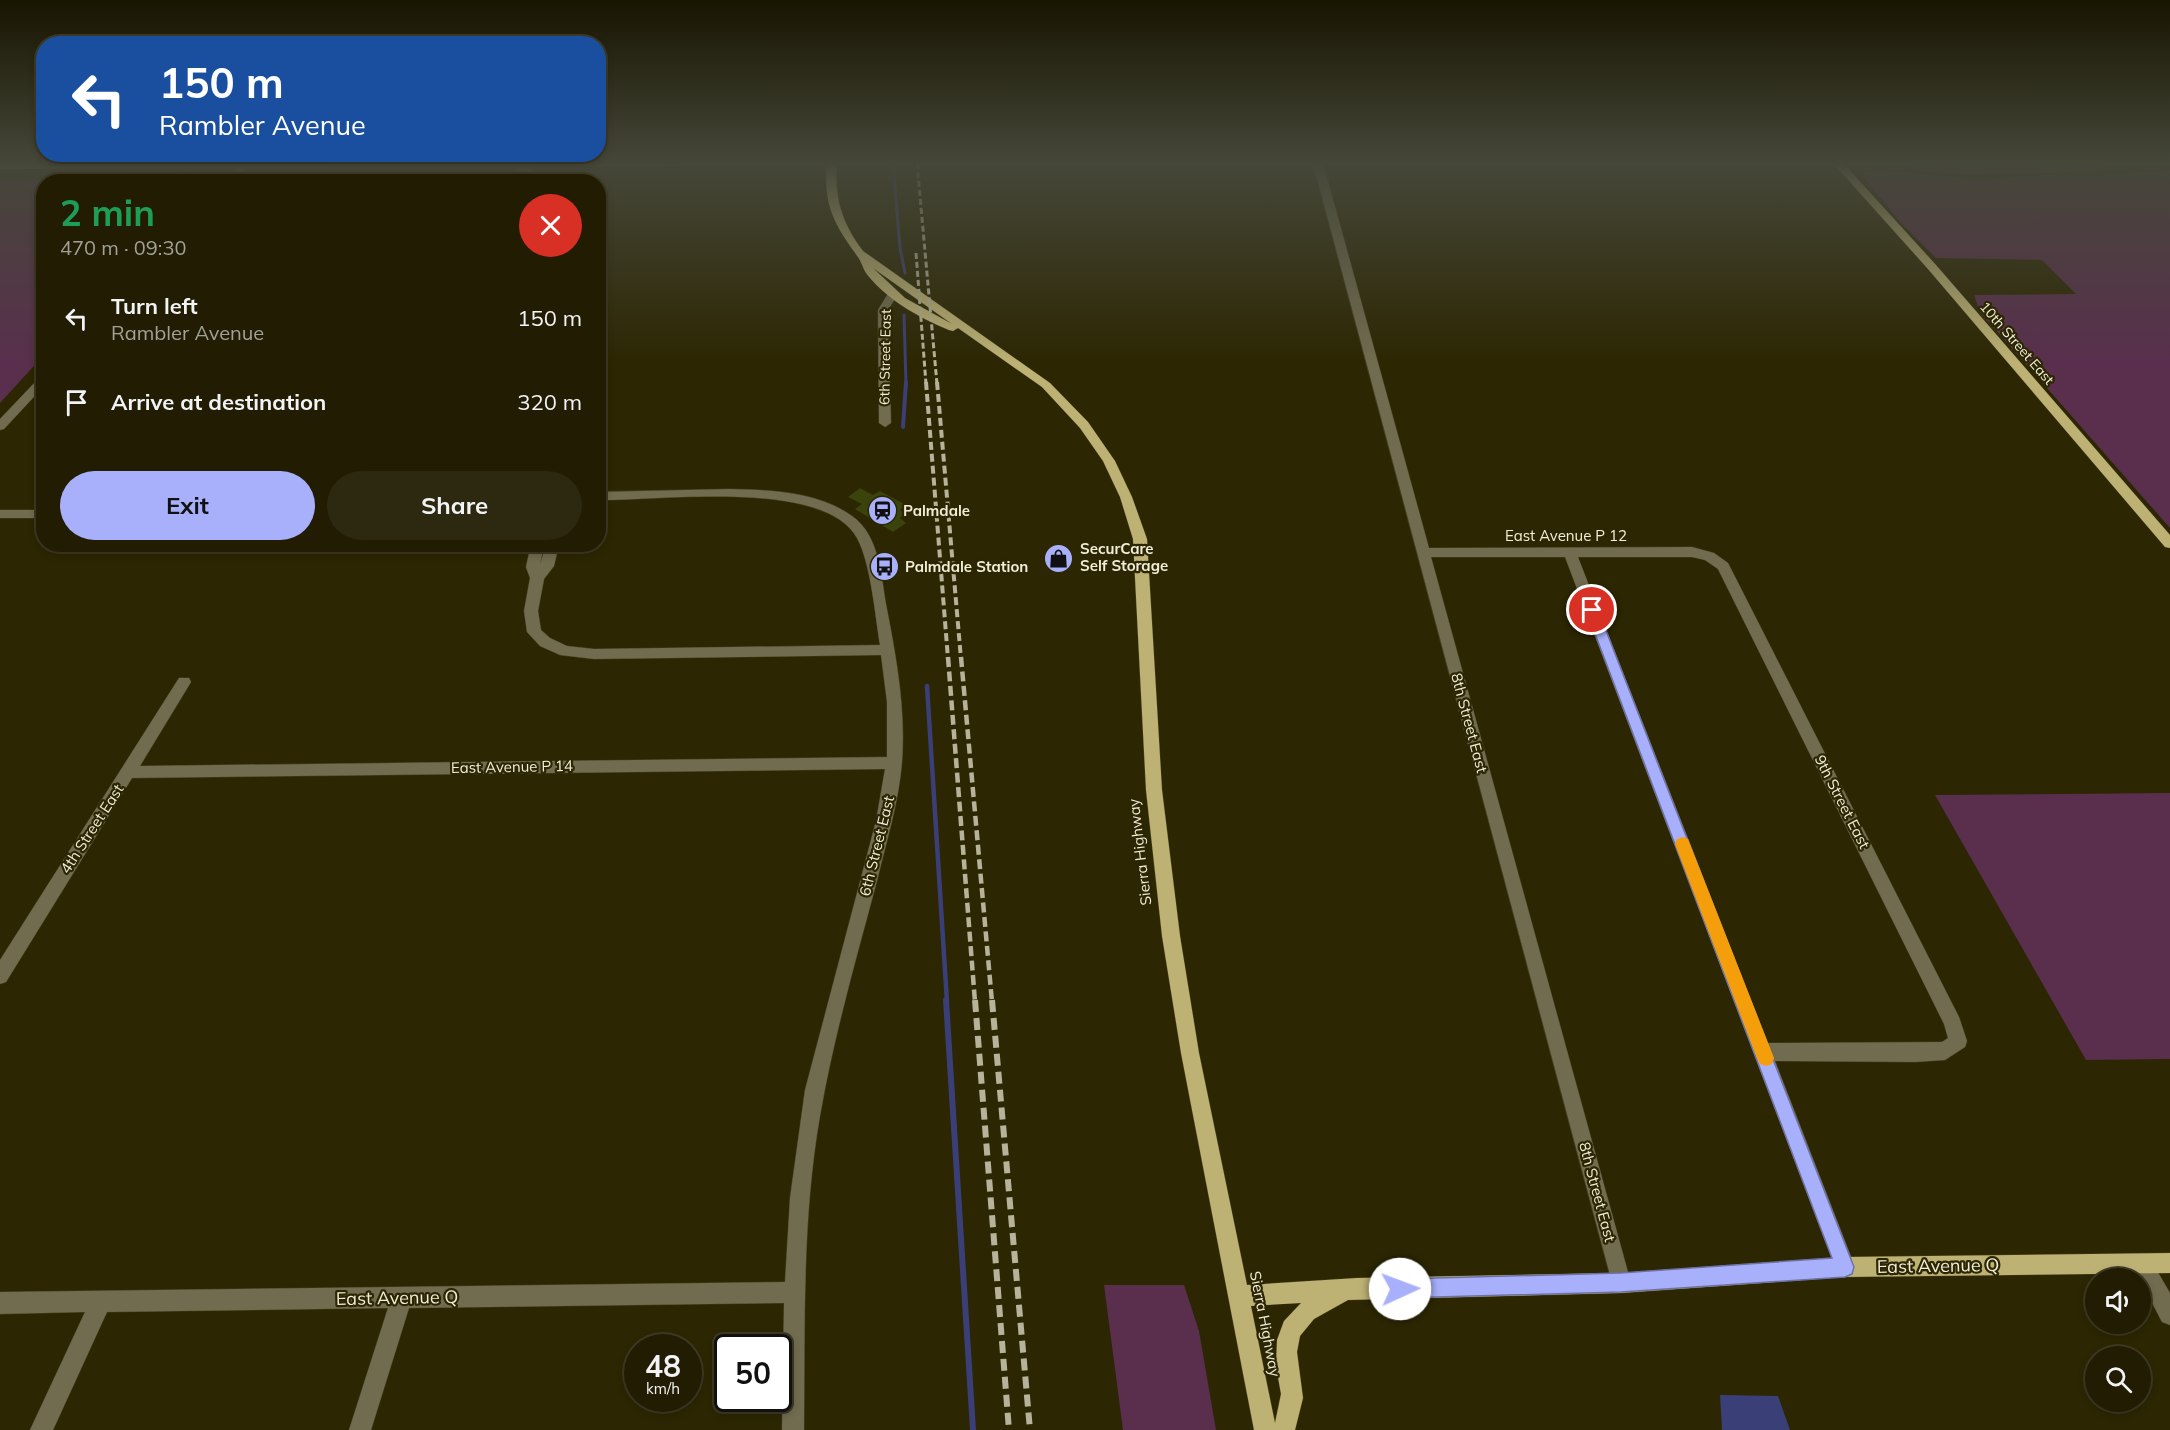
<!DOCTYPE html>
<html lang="en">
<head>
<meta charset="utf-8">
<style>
  body { margin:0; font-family:Mulish,sans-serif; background:#2d2911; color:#f1f3f6; height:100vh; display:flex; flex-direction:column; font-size:22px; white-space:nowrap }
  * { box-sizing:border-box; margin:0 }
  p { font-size:20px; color:#a2a199 }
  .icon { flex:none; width:33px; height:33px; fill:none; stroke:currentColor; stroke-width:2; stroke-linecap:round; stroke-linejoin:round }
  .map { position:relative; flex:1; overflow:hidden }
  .details { position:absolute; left:36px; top:174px; width:570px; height:378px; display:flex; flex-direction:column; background:#211c02; border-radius:24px; box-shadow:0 3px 9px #0003,0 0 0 2px #3e3a24 }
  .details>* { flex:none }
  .hud { position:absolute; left:36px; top:36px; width:570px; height:126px; border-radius:24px; box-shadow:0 3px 9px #0003,0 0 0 2px #3e3a24; background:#1a4fa0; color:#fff; overflow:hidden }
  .tools { position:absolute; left:2085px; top:1268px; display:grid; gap:12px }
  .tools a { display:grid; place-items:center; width:66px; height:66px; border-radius:50%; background:#211c02; box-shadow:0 3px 9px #0003,0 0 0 2px #3e3a24; font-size:30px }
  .speed { position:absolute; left:624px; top:1334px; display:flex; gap:12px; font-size:30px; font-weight:700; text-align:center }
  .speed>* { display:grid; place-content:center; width:78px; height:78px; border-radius:50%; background:#211c02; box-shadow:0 3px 9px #0003,0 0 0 2px #3e3a24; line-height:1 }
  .speed small { font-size:15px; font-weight:400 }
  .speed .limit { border:3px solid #111; border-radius:9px; background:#fff; color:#111 }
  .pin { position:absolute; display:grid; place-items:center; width:51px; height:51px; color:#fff; margin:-26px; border:3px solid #fff; border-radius:50%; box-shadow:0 2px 6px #0007 }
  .me { position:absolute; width:66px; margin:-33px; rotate:88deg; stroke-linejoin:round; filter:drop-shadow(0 0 4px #0008) }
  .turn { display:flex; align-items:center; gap:21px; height:126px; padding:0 24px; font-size:27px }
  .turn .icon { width:78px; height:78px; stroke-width:2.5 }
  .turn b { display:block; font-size:42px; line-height:51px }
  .round { display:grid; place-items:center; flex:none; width:63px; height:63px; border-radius:32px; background:#2d2911 }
  .summary { display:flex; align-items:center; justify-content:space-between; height:102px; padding:0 24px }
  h1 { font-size:36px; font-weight:700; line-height:45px; color:#1e9e55 }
  .button { display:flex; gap:12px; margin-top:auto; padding:12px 24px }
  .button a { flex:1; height:69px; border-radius:36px; background:#a8b0fc; color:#111; font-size:24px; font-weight:700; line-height:69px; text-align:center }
  .button a+a { background:#2d2911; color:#f1f3f6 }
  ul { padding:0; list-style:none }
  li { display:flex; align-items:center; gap:18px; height:84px; padding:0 24px }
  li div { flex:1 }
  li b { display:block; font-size:22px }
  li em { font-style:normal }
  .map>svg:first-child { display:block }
  .green { fill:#592f4d }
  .water { fill:#3b3f77 }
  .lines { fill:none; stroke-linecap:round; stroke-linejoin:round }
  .stream-far3 { stroke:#3b3f77; stroke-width:3 }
  .stream-far2 { stroke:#3b3f77; stroke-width:4 }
  .stream-far1 { stroke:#3b3f77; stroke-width:4.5 }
  .stream { stroke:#3b3f77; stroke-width:6 }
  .building { fill:#3a430c }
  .minor-casing { stroke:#474220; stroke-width:1 }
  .major-casing { stroke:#474220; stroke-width:1 }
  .minor { fill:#716b4f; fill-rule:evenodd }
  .major { fill:#bdb174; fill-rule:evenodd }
  .rail-far3 { stroke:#b7b39a; stroke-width:3; stroke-dasharray:6 3; stroke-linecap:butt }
  .rail-far2 { stroke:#b7b39a; stroke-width:4; stroke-dasharray:8 4; stroke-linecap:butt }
  .rail-far1 { stroke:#b7b39a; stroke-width:4.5; stroke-dasharray:10 4.5; stroke-linecap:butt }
  .rail { stroke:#b7b39a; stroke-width:6; stroke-dasharray:12 6; stroke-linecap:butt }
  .route { fill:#a8b0fc; stroke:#6d72a4; stroke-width:1.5 }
  .slow { fill:#f59e0b }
  .labels { text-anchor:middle; stroke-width:4.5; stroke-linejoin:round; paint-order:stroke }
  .far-street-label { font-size:14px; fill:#f0edd9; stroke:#2c2602 }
  .poi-label { font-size:15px; font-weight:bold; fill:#f0edd9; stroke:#2c2602; text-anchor:start }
  .street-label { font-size:15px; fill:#f0edd9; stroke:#2c2602 }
  .near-street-label { font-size:18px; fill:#f0edd9; stroke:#2c2602 }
</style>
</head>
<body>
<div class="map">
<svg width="2170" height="1430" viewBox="0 0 2170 1430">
  <rect width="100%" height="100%" fill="#2c2602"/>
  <path class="green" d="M1962 163H2096L2104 165 2107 168 2089 172 1965 175 1919 171 1910 168Z
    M1880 170 1979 179 2043 175 2094 176 2170 170V528L1980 312 1974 295 2076 294 2042 260 1936 258 1900 222 1862 175 1865 172Z
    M183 178 197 181 44 182 43 356 0 403V179Z
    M2170 793V1059L2086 1060 1935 795Z
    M1104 1285H1184L1199 1331 1216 1430H1123Z"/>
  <path class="water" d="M1720 1395 1778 1396 1790 1430H1722Z"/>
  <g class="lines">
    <path class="stream-far3" d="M893 163 900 248 905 273
      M904 315 906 384"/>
    <path class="stream-far2" d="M903 427 906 382"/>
    <path class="stream-far1" d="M927 686 947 1002"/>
    <path class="stream" d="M946 1000 973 1430"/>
  </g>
  <path class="building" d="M860 488 873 495 880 491 906 505 900 510 905 514 900 518 906 523 893 532 855 509 862 504 848 497Z"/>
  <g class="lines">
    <defs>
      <path id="minor" d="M240 163H250L233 182H223Z
        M523 163 532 164 533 175 529 182H520L523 172 513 182H503Z
        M1313 163H1323L1429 548 1692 547 1714 553 1728 563 1959 1017 1967 1041 1965 1047 1945 1060 1915 1062 1775 1061 1855 1267 1852 1274 1845 1277 1838 1274 1835 1267 1565 557H1431L1631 1283 1628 1290 1621 1293 1614 1290ZM1578 557H1692L1705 560 1718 569 1944 1024 1948 1038 1942 1042 1768 1043Z
        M893 291 898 294 888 310 891 423 885 427 879 423 878 310 889 292Z
        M44 376V386L4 429 0 430V419L40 377Z
        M729 489C771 490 817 491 852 516 879 535 881 574 886 604 896 656 906 708 902 762 899 801 887 839 878 877 857 956 834 1035 820 1116 802 1219 805 1325 804 1430H782L784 1303 409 1308 371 1430H349L388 1308 107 1312 53 1430H30L85 1312 0 1314V1292L785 1282 790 1198 805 1090 876 821 885 769 132 778 6 982 0 984V960L179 678H189L191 682 140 766 887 757V702L881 655 594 659 560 655 540 646 527 632 524 611 530 578 526 567 531 544H544L540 565 546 544H559L554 566 544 579 538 611 541 630 550 638 567 646 594 649 880 645C875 615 871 564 857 538 824 478 658 501 598 500V492Z
        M0 510H44V518H0Z
        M2142 1254 2149 1257 2170 1293V1325L2162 1322 2132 1264 2135 1257Z"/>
      <path id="major" d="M0 163H683L678 166 0 169Z
        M827 163H837C834 198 842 223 863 251L1050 383 1088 422 1115 461 1132 497 1147 539 1162 790 1180 936 1199 1053 1247 1285 1357 1278 1621 1273 1845 1257 2170 1253V1273L1845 1277 1621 1293 1348 1300 1314 1319 1300 1336 1297 1352 1303 1398 1295 1430H1254L1181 1053 1162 936 1146 790 1133 539 1120 497 1103 461 1080 428 1042 387 958 328 953 331 949 330C918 317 887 300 866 273 863 268 861 261 858 257 834 224 823 205 827 163ZM873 268 952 324 905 298ZM1301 1303 1284 1321 1277 1340 1276 1366 1281 1394 1275 1423 1251 1306Z
        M1833 163H1843L1936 265 2170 535V548L2165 547 1928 269Z"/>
    </defs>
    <use href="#minor" class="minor-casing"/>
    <use href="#major" class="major-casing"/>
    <use href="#minor" class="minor"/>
    <use href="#major" class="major"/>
    <path class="rail-far3" d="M917 163 937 384
      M916 253 926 384"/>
    <path class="rail-far2" d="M926 382 948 659
      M937 382 961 659"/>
    <path class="rail-far1" d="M948 657 975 1002
      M961 657 992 1002"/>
    <path class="rail" d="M975 1000 1009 1430
      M992 1000 1030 1430"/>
  </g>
  <linearGradient id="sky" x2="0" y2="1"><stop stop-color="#181501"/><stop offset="0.45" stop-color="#454739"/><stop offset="1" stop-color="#454739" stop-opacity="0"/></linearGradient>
  <rect width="2170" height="363" fill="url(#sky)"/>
  <path class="route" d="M1592 606 1598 610 1854 1267 1852 1274 1845 1277 1621 1292 1400 1298 1393 1295 1390 1289 1393 1282 1400 1279 1621 1273 1832 1258 1586 610Z"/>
  <path class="slow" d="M1683 837 1688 839 1690 844 1774 1058 1772 1064 1766 1066 1760 1064 1757 1058 1675 844 1677 839Z"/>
  <defs>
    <symbol id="station-disc" viewBox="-11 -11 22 22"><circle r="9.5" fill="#a8b0fc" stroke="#2c2602"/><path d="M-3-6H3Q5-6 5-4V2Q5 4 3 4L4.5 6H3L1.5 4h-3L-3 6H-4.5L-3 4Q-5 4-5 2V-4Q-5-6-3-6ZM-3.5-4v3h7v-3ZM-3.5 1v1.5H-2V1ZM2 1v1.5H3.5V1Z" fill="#111"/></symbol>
    <symbol id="shop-disc" viewBox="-11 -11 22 22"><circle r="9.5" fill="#a8b0fc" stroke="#2c2602"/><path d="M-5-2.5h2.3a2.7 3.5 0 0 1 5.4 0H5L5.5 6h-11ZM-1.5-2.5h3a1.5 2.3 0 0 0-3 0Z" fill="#111"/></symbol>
    <symbol id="bus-disc" viewBox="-11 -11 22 22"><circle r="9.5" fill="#a8b0fc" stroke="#2c2602"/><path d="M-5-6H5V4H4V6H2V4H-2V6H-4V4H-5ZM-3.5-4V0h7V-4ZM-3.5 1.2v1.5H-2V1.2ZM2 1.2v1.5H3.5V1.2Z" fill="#111"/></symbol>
  </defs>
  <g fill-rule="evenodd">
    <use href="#station-disc" x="866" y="494" width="33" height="33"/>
    <use href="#shop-disc" x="1042" y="542" width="33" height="33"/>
    <use href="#bus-disc" x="868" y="550" width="33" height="33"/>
  </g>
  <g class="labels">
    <g class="far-street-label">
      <text transform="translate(2017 343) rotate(49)" y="5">10th Street East</text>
      <text transform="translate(885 357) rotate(-89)" y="5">6th Street East</text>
    </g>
    <g class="poi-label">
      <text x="903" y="516">Palmdale</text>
      <text x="1080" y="554">SecurCare<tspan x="1080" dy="17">Self Storage</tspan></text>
      <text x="905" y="572">Palmdale Station</text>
    </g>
    <g class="street-label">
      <text x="1566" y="541">East Avenue P 12</text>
      <text transform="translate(1469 723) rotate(75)" y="5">8th Street East</text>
      <text transform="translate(512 767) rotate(-1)" y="5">East Avenue P 14</text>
      <text transform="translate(1842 802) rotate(63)" y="5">9th Street East</text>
      <text transform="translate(92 829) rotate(-57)" y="5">4th Street East</text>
      <text transform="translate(877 846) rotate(-76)" y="5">6th Street East</text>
      <text transform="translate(1140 852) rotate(-97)" y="5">Sierra Highway</text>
      <text transform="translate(1597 1192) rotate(75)" y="5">8th Street East</text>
      <text transform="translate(1265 1324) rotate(79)" y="5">Sierra Highway</text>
    </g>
    <g class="near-street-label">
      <text transform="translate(1938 1266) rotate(-1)" y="6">East Avenue Q</text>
      <text transform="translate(397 1298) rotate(-1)" y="6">East Avenue Q</text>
    </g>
  </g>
</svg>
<div class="tools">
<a><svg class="icon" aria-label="sound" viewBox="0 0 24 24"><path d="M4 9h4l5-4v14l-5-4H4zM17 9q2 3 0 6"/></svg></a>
<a><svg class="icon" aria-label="search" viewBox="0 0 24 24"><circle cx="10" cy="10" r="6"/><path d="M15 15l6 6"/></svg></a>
</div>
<div class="speed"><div>48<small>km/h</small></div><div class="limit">50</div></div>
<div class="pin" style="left:1592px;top:610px;background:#d93025"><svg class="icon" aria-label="arrive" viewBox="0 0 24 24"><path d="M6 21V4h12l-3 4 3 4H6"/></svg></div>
<svg class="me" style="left:1400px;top:1289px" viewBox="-20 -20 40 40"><circle r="19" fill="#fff"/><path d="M0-13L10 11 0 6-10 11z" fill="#a8b0fc"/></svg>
<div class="hud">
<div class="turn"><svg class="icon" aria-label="left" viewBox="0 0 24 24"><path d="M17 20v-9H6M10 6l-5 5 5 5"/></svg><div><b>150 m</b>Rambler Avenue</div></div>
</div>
<section class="details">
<div class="summary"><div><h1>2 min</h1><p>470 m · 09:30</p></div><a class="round" style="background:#d93025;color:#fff"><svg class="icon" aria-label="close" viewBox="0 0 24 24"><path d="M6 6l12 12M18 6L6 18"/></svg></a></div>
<ul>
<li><svg class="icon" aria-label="left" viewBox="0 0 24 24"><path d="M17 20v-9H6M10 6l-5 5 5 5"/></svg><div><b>Turn left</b><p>Rambler Avenue</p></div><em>150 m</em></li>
<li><svg class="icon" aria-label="arrive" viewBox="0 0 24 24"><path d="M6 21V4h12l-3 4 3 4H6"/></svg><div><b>Arrive at destination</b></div><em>320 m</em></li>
</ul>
<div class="button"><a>Exit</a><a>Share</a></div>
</section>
</div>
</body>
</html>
